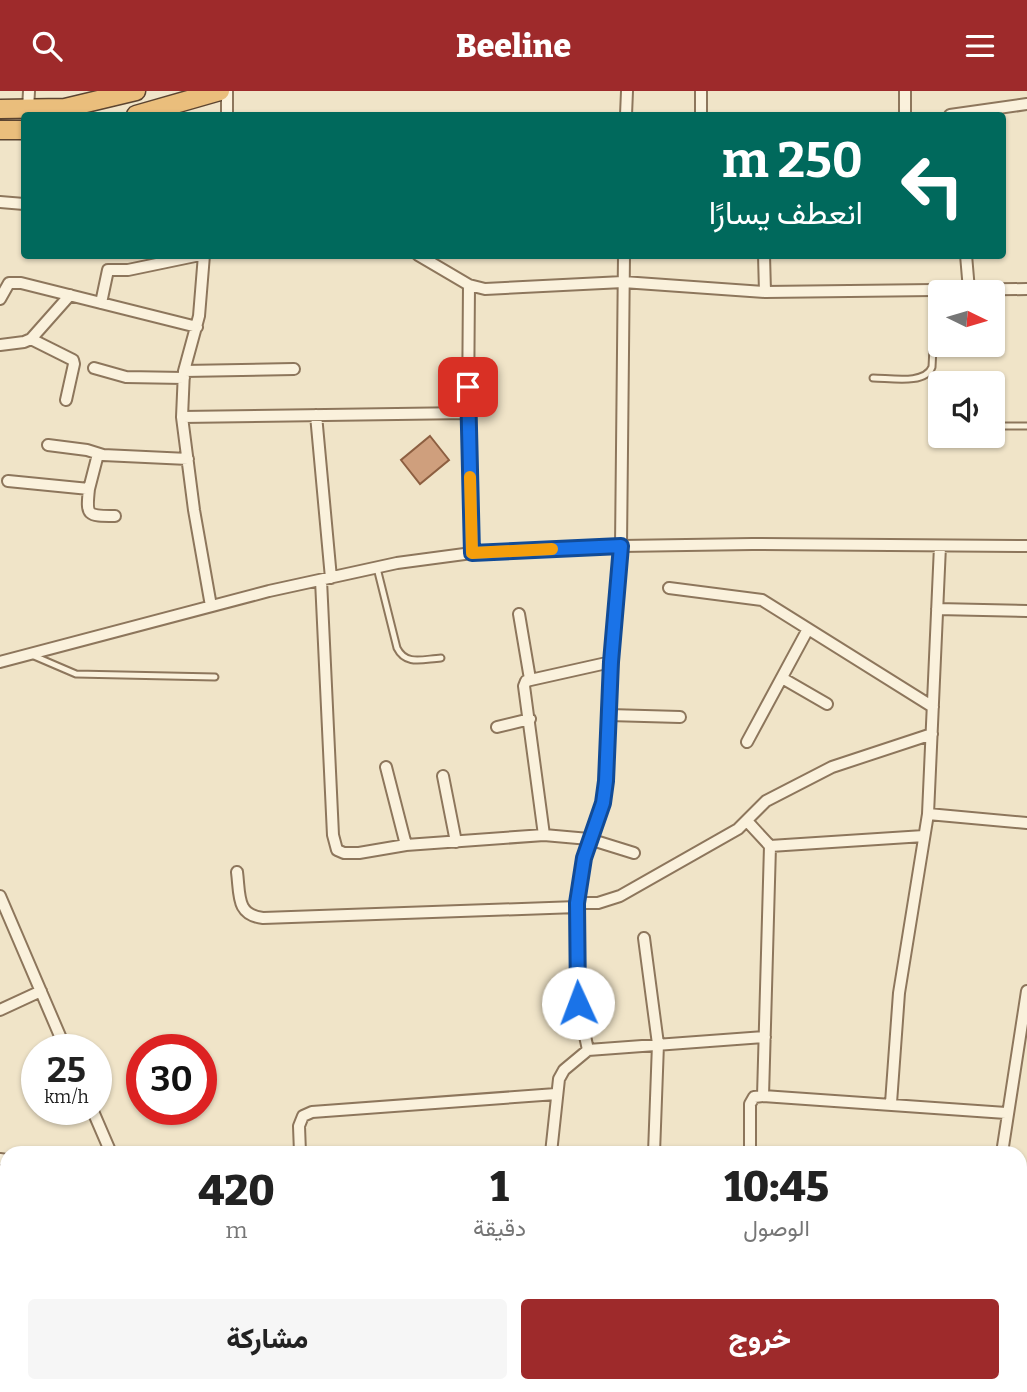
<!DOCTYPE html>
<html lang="ar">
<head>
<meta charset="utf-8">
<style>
  body { margin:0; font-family:Bitter,Vazirmatn,serif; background:#f6f6f6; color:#222; direction:rtl; height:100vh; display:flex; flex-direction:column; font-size:26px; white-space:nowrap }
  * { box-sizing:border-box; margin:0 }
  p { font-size:23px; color:#767676 }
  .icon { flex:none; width:38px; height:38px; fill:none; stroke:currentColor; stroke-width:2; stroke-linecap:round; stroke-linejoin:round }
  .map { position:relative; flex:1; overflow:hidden; direction:ltr }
  .drawer { position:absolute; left:0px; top:1055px; width:1027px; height:247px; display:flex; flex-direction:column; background:#fff; border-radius:21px 21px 0 0; box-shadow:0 2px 5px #0004; direction:rtl }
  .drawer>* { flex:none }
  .top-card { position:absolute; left:21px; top:21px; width:985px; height:147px; border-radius:7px; box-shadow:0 2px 5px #0004; direction:rtl; background:#00695c; color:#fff; overflow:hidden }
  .needle { width:46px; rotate:95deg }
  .controls { position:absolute; left:928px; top:189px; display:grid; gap:14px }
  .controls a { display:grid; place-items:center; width:77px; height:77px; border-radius:7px; background:#fff; box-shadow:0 2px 5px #0004; font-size:35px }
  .speed { position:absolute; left:21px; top:943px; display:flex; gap:14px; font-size:35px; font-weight:700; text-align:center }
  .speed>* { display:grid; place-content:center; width:91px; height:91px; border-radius:50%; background:#fff; box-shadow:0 2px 5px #0004; line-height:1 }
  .speed small { font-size:18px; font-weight:400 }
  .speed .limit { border:10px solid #d22; background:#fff; color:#111 }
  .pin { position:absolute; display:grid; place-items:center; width:60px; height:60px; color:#fff; margin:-30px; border-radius:14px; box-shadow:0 4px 10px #0006 }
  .me { position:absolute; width:77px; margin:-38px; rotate:358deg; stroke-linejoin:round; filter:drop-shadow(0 0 5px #0008) }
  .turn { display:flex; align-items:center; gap:24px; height:147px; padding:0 28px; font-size:32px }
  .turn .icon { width:91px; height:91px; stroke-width:2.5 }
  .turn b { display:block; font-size:49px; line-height:60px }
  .eta { display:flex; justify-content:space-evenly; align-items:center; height:119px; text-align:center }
  .eta b { font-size:42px; font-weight:800; line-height:49px }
  .primary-button { display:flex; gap:14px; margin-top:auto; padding:14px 28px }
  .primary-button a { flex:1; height:80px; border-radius:7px; background:#9e2a2b; color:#fff; font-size:28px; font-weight:800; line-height:80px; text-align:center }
  .primary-button a+a { background:#f6f6f6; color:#222 }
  header { display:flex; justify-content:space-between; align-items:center; height:91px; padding:0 28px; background:#9e2a2b; color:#fff; font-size:32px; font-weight:800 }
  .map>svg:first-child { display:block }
  .building { fill:#cf9f7d; stroke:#8d5f41; stroke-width:2 }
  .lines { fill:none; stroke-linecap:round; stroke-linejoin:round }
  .service-casing { stroke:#8d765c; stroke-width:9 }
  .minor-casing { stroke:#8d765c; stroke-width:14 }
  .trunk-casing { stroke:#5b4430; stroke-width:21 }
  .service { stroke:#faf1dc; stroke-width:5 }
  .minor { stroke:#faf1dc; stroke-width:10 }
  .trunk { stroke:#eabe7c; stroke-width:18 }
  .route-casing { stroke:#114b97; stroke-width:18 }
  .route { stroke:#1a73e8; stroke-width:12 }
  .slow { stroke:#f59e0b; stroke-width:12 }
</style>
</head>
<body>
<header><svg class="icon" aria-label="menu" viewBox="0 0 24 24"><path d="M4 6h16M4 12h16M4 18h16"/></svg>Beeline<svg class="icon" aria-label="search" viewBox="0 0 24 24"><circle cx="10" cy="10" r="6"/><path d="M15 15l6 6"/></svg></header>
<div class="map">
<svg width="1027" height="1301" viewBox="0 0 1027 1301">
  <rect width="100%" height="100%" fill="#f0e4c8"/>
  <path class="building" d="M430 345 449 369 420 393 401 369Z"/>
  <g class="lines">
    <defs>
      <path id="service" d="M873 287C890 287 925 294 932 276L936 199
        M992 335H1027
        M377 477 397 557C406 575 423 568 441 567
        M34 565 76 583 215 586"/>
      <path id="minor" d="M227 0V24
        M701 0V24
        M905 0V24
        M28 18 29 0
        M626 24 627 0
        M950 24 1027 13
        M0 111 24 113
        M204 164 199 225 184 280 182 326 194 419 211 515
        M418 164 469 194 485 198 623 191 765 201 1027 198
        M624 164 621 455 611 571 606 690 602 712 584 767 577 812 578 912 588 959 765 946
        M764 164 765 201
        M966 164 969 199
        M469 194 468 322 472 462
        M0 208 9 192H21L197 236
        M101 212 108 179H128L200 164
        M31 248 73 269 74 273 66 309
        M0 254 24 251 31 248 70 204
        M94 277 126 286 184 287
        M184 280 294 278
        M316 324 331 487
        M182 326 468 322
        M48 354 87 359 103 364 188 368
        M8 390 89 398 98 363
        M89 398C86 425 87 425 115 425
        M321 489 333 744 337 759 344 762H359L406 754 544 744 589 748 634 762
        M669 497 762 509 933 616
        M937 518 1027 520
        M519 523 530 588
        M0 571 269 500 397 472 472 462 621 455 752 453 1027 455
        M782 587 827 613
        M609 624 680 626
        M497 636 530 628
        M747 651 808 538
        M386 676 406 754
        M443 685 456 751
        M928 723 1027 732
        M747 730 770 755 763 1005 1006 1022
        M544 744 524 595 526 590 611 571
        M770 755 924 745
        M237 781C240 804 236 824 263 827L577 816
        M0 805 66 959
        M577 812H598L620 805 738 738 766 710 832 676 932 643
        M644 847 658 953 654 1062
        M0 919 41 900
        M891 1012 899 902 928 723 940 455
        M92 1018 111 1062
        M300 1062 299 1035 303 1025 312 1021 556 1003
        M551 1062 559 988 564 979 588 959
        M750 1062V1013L754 1006 763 1005
        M1002 1062 1027 900
        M0 1068 7 1069
        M1020 1135H1027
        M0 1172H7
        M171 1295 172 1301
        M278 1295 279 1301
        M391 1295V1301
        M530 1295V1301
        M989 1295 991 1301
        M643 1301V1295
        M753 1301V1295
        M877 1301 878 1295"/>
      <path id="trunk" d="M0 18 65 17 136 0
        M136 24 220 0
        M0 39H24"/>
    </defs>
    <use href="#service" class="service-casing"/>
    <use href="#minor" class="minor-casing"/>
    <use href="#trunk" class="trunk-casing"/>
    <use href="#service" class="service"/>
    <use href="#minor" class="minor"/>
    <use href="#trunk" class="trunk"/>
  </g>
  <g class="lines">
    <defs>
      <path id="route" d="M468 296 472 462 621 455 611 571 606 690 603 712 584 767 577 812 578 912"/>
    </defs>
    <use href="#route" class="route-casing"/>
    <use href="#route" class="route"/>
    <path class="slow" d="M470 386 472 462 552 458"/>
  </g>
</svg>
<div class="controls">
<a><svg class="needle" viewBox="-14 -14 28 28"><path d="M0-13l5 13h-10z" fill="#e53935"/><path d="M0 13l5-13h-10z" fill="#767676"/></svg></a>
<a><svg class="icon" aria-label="sound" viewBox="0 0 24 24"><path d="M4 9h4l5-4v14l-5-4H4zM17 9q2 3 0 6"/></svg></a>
</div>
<div class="speed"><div>25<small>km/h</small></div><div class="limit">30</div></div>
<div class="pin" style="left:468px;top:296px;background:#d93025"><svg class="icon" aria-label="arrive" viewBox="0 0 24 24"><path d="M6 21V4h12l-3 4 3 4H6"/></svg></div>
<svg class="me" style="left:578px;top:912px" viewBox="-20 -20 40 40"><circle r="19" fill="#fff"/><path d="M0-13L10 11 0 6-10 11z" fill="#1a73e8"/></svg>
<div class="top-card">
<div class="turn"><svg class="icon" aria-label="left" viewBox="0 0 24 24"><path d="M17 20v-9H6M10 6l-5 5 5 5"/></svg><div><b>250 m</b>انعطف يسارًا</div></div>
</div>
<section class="drawer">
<div class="eta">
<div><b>10:45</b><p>الوصول</p></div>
<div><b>1</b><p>دقيقة</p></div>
<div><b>420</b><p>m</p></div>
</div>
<div class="primary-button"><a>خروج</a><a>مشاركة</a></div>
</section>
</div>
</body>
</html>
